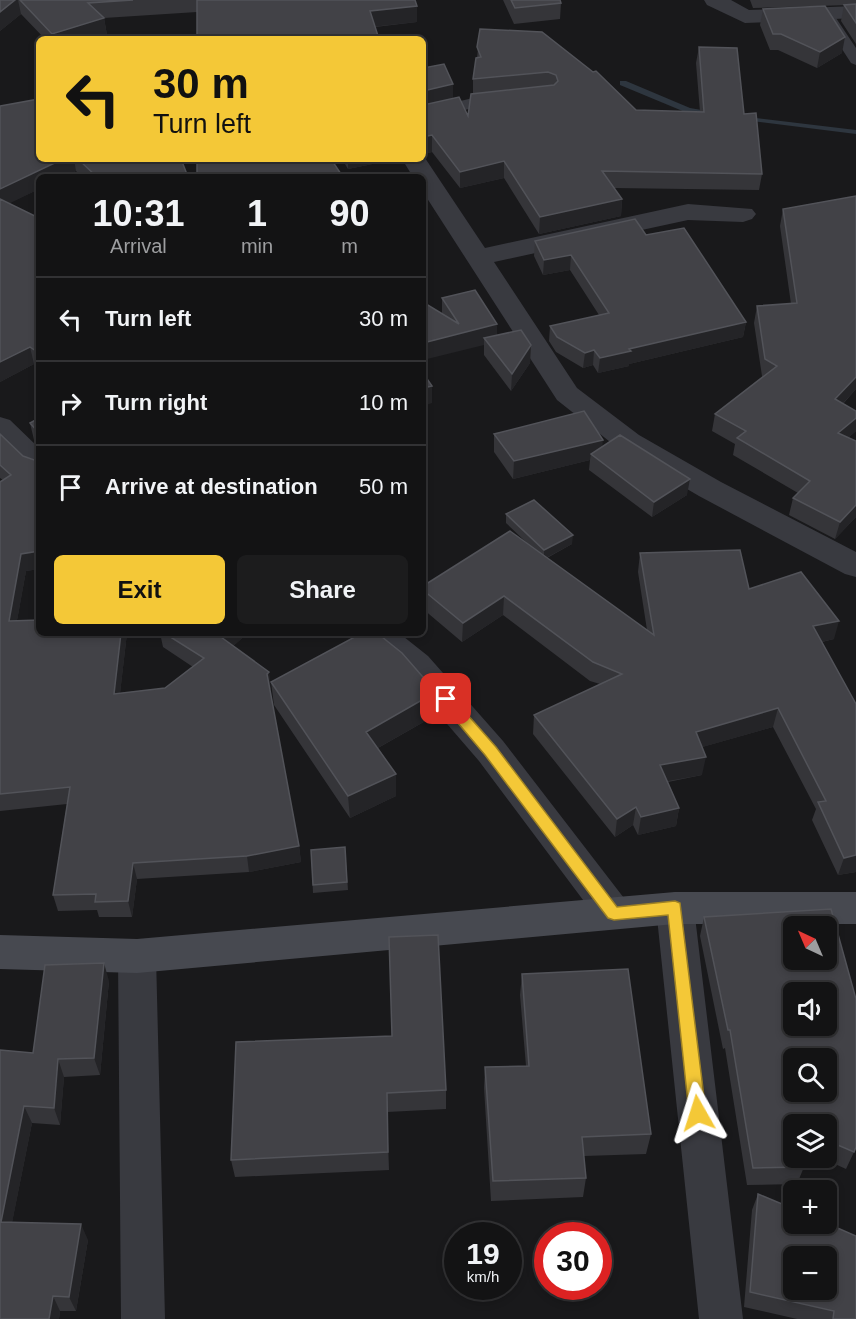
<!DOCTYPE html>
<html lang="en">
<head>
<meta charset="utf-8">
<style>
  body { margin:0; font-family:Helvetica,sans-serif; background:#1c1c1d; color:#f1f3f6; height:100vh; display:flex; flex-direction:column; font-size:22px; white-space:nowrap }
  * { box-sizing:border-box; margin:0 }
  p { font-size:20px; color:#9d9ea0 }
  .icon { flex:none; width:33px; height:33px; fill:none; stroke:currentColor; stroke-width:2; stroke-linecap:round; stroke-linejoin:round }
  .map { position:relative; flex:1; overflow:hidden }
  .details { position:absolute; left:36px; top:174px; width:390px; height:462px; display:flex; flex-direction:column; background:#131314; border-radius:9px; box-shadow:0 3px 9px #0003,0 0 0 2px #323234 }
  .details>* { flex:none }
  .guide { position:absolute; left:36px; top:36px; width:390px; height:126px; border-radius:9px; box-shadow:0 3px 9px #0003,0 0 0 2px #323234; background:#f4c837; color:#111; overflow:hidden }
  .needle { width:39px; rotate:316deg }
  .buttons { position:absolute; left:783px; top:916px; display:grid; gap:12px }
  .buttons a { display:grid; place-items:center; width:54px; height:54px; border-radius:9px; background:#131314; box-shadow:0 3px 9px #0003,0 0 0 2px #323234; font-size:30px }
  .speed { position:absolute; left:444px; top:1222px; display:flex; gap:12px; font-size:30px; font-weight:700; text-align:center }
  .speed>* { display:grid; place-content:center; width:78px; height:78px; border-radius:50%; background:#131314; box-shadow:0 3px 9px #0003,0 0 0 2px #323234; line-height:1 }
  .speed small { font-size:15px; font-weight:400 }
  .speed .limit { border:9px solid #d22; background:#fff; color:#111 }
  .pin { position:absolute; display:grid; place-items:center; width:51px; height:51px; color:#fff; margin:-26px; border-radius:12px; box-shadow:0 3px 9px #0006 }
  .me { position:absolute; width:66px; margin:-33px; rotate:354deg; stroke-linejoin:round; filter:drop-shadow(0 0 4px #0008) }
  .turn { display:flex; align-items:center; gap:21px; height:126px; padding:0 18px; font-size:27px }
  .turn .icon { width:78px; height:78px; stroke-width:2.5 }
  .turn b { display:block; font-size:42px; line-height:51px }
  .eta { display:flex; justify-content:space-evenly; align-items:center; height:102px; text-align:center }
  .eta b { font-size:36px; font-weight:700; line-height:42px }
  .cta { display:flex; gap:12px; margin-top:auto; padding:12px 18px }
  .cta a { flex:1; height:69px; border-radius:9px; background:#f4c837; color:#111; font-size:24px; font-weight:700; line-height:69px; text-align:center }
  .cta a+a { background:#1c1c1d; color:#f1f3f6 }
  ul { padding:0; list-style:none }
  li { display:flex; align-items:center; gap:18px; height:84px; padding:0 18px; border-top:2px solid #323234 }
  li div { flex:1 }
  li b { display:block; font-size:22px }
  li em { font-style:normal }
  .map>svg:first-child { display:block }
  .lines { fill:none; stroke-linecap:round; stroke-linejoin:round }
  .stream { fill:#2e363f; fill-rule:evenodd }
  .lane { fill:#393a40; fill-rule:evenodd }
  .street { fill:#393a40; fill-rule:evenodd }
  .secondary { fill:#474950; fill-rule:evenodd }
  .wall { fill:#353539 }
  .shaded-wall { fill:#242427 }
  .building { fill:#424247; stroke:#525359; stroke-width:1.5; fill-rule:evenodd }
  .route { fill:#f4c837; stroke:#9f8224; stroke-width:1.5 }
</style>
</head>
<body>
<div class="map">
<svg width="856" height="1319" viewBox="0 0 856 1319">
  <rect width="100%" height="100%" fill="#19191b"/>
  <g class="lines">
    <path class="stream" d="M620 81H626L690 108 713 112 717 114 713 116 685 112 620 85Z
      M740 116 856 130V134L743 120H740Z"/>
    <path class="lane" d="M829 14 834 15 856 48V65L851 63 822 18Z
      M500 95 508 100 506 103 477 107 423 120V110L477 97Z"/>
    <path class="street" d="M704 0H731L749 10 856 6V18L745 23 707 5Z
      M423 155 485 248 688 204 752 209 756 214 752 219 743 222 688 220 494 262 577 388 639 435 721 482 856 552V577L845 574 699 496 619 449 557 400 423 192V177H413L402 159H423Z
      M0 417 10 420 39 448V475L29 472 0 444Z
      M361 633H399L428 656 503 741 627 902 633 913 627 924 614 929 601 924 479 761 404 674 365 642Z
      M675 892 688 897 694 908 743 1319H699L656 908 662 897Z
      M137 939 151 944 156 956 165 1319H121L118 956 123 944Z"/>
    <path class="secondary" d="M675 892H856V924H675L137 973 0 969V935L137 939Z"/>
  </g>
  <path class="wall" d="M0 0H415L417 6V22L375 27 197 12 104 18 107 35 92 39H45L21 14 0 31Z
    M503 0H560L561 3 560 19 514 24Z
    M750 0H856V44L841 21 844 5H849L753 8Z
    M763 9 842 53 817 68 778 50H770L760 25Z
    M480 29 636 110 700 112 696 63 699 47 744 114 762 174 759 190 614 188 622 199 621 216 539 234 504 178 460 188 432 152 423 154 453 84V99L468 116 473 94V79L477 58Z
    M0 106 39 159H181L188 177H82L76 171 64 177H39V189L9 203 39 218V368L34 364 0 382Z
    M342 159H397L348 169Z
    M856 196V389L843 404 856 411V431L848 438 856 441V517L835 539 789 515 793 498 798 493 733 455 735 444 712 431 715 414 764 377 762 376 754 323 757 306 791 304 780 226 783 209Z
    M646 235 746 322 743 337 629 364V366L598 373 593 365 583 368 556 352 549 341 550 326 599 315 570 270 543 275 534 256 535 241Z
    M442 298 497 324V335L531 345 530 363 511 391 484 355V345L442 313Z
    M39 418V569L26 571 17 620 39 633H127L120 693 165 688 193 667 163 647 160 633H248L233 646 269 672 270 690 299 846 301 862 249 872 137 879 132 917H99L97 910 58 911 53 895 67 804 0 811V482L3 480 0 478V434L23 456 34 460 37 458V443L34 440 30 423Z
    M494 434 602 447 687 495 652 517 589 470 590 460 513 479 494 452Z
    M506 514 572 544 547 558 647 630 638 572 640 553 749 589 834 639 822 642 856 704V872L838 875 812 820 816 809 773 727 702 747V775L668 782 679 808 676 826 638 835 633 825 615 837 533 734 534 715 600 684 590 681 503 615 462 642 423 609V586L528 544 506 523Z
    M271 682 436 715 378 748 396 774V796L350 818 274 705Z
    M345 847 348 890 313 893 311 850Z
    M704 917 854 1152 846 1169 822 1158H826V1125H794L804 1167 797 1184 747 1185 725 1048 723 1049 700 936Z
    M522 974 651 1134 646 1154 584 1156 586 1178 583 1197 491 1201 484 1088 485 1067 526 1066 520 995Z
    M109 981 100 1075 64 1077 60 1125 32 1123 12 1222 88 1240 76 1311H60L59 1319H0V1050L33 1053Z
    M236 1042 446 1090V1109L387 1112 389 1170 235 1177 231 1160Z
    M758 1194 856 1319H797L744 1307 752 1210Z"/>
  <path class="shaded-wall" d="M15 0H18L21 14 0 31V12Z
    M417 6V22L371 27 370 11Z
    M104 18 107 35 92 39H53L52 34Z
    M845 37 842 53 817 68 820 52Z
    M453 84V100L423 108V91Z
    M432 135V152L423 154V137Z
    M63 159H74L76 171 64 177H39V189L0 208V189Z
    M348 159H397L348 169Z
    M504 161V178L460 188V172Z
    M622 199 621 216 539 234 540 217Z
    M571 255 570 270 543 275 544 260Z
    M746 322 743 337 629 364V366L598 373 600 358 629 349Z
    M497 324V342L484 338V345L423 360V343Z
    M531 345 530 363 511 391 512 374Z
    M30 347 34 364 0 382V362Z
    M594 350 593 365 583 368 585 353Z
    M856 377V389L831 416 835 399Z
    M432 386V403L423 406V388Z
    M856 418V431L834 450 838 433Z
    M603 440 601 457 591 454 590 460 513 479 514 461Z
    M690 479 687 495 652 517 654 502Z
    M856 505V517L835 539 840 522Z
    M573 535 572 544 544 559V550Z
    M39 551V569L26 571 14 638 9 621 21 554Z
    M504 596 503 615 462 642 463 623Z
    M839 621 834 639 808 645 813 626Z
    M121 633H127L118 711 114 694Z
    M226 633H248L224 654 221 637Z
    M269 672 271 689 269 691 267 674Z
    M436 692V715L367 754 366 732Z
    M778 708 773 727 692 750 696 732Z
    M706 757 702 775 657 783 660 765Z
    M396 774V796L350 818 348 796Z
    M636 807 633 825 615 837 617 819Z
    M679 808 676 826 638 835 641 817Z
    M299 846 301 862 249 872 247 856Z
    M856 855V872L838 875 844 858Z
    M133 863 137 879 132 917 128 901Z
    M104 963 109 981 100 1075 94 1058Z
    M58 1059 64 1077 60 1125 54 1108Z
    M24 1106 32 1123 9 1238 1 1222Z
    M81 1224 88 1240 76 1311 69 1297Z
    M53 1296 60 1311 59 1319H49Z"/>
  <path class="building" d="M0 0H15L0 12Z
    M20 0H133L88 3 104 18 52 34Z
    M197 0H415L417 6 370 11 379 39H197Z
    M511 0H560L561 3 515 8Z
    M856 4V23L844 5Z
    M825 6 845 37 820 52 781 34H773L763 9Z
    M480 29 542 32 593 72 596 71 636 110 704 112 699 47 737 48 744 114 756 113 762 174 602 171 622 199 540 217 504 161 460 172 432 135 423 137V105L459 97 468 116 471 94 554 85 558 81 556 75 548 72 473 79 476 58 481 57 477 47Z
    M444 64 453 84 423 91V68Z
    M39 99V159H63L0 189V106Z
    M78 159H181L188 177H97Z
    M197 159H265L271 163 286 159H331L343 177H197Z
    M856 196V377L835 399 856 411V418L838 433 856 441V505L840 522 793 498 810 481 737 438 746 431 715 414 777 366 765 359 757 306 797 303 783 209Z
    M0 199 39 218V353L30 347 0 362Z
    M635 219 646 235 684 228 746 322 629 349 631 351 600 358 594 350 585 353 557 337 550 326 609 313 571 255 544 260 535 241Z
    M475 290 497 324 423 343V302L459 324 442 298Z
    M521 330 531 345 512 374 484 338Z
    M423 373 432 386 423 388Z
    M584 411 603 440 514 461 494 434Z
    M39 418V551L21 554 9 621 39 620V633H121L114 694 165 688 204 658 164 633H226L221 637 269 672 267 674 299 846 247 856 133 863 128 901 95 902 96 894 53 895 70 787 0 794V482L11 475 0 465V434L23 456 34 460 37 458V431L30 423Z
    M620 435 690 479 654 502 591 454Z
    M534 500 573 535 544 550 506 514Z
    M510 531 654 635 640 553 740 550 749 589 801 572 839 621 813 626 856 704V855L844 858 818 802 826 801 778 708 696 732 706 757 660 765 679 808 641 817 636 807 617 819 534 715 622 674 593 662 504 596 463 623 423 590V586Z
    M362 633H377L402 653 436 692 366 732 396 774 348 796 271 682Z
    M345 847 347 882 313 885 311 850Z
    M831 909 856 999V1147L854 1152 826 1140V1125H794V1158H802L804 1167 753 1168 730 1030H728L704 917ZM794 927H826V960H794ZM794 993H826V1026H794ZM794 1059H826V1092H794Z
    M438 935 446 1090 387 1093 388 1152 231 1160 236 1042 392 1036 389 937Z
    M104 963 94 1058 58 1059 54 1108 24 1106 1 1222 81 1224 69 1297 53 1296 49 1319H0V1050L33 1053 45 965Z
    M628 969 651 1134 582 1137 586 1178 493 1181 485 1067 529 1066 522 974Z
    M758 1194 794 1209V1224H826V1223L856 1236V1319H833L834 1311 750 1292ZM794 1257H826V1290H794Z"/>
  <path class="route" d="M446 694 451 696 496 747 617 907 675 901 680 903 706 1113 704 1119 698 1121 692 1119 689 1113 668 915 614 920 608 918 485 755 441 703 439 699Z"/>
</svg>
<div class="buttons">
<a><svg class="needle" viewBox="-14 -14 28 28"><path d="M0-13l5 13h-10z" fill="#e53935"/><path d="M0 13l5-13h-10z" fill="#9d9ea0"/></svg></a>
<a><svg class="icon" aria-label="sound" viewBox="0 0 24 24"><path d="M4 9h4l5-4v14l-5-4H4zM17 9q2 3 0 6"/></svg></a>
<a><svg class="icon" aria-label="search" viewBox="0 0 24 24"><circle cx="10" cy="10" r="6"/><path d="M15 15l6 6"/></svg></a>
<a><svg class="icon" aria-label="layers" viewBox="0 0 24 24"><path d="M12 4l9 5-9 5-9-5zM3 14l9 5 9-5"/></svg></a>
<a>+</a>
<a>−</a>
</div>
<div class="speed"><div>19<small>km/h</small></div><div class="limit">30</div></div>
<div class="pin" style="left:446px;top:699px;background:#d93025"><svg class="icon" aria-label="arrive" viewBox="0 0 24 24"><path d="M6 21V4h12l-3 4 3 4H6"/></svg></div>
<svg class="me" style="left:698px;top:1113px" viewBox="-20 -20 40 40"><path d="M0-17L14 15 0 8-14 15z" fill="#f4c837" stroke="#fff" stroke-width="4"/></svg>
<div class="guide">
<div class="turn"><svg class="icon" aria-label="left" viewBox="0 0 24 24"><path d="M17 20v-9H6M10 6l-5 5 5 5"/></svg><div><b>30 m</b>Turn left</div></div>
</div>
<section class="details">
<div class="eta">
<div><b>10:31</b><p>Arrival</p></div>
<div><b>1</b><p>min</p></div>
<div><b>90</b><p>m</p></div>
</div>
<ul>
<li><svg class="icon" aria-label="left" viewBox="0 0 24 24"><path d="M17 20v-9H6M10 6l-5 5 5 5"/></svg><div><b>Turn left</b></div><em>30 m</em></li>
<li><svg class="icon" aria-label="right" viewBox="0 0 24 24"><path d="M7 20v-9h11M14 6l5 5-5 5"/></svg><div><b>Turn right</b></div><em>10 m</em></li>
<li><svg class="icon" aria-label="arrive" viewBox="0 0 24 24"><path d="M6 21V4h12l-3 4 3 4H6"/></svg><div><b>Arrive at destination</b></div><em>50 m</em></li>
</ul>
<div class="cta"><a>Exit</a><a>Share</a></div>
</section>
</div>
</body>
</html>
